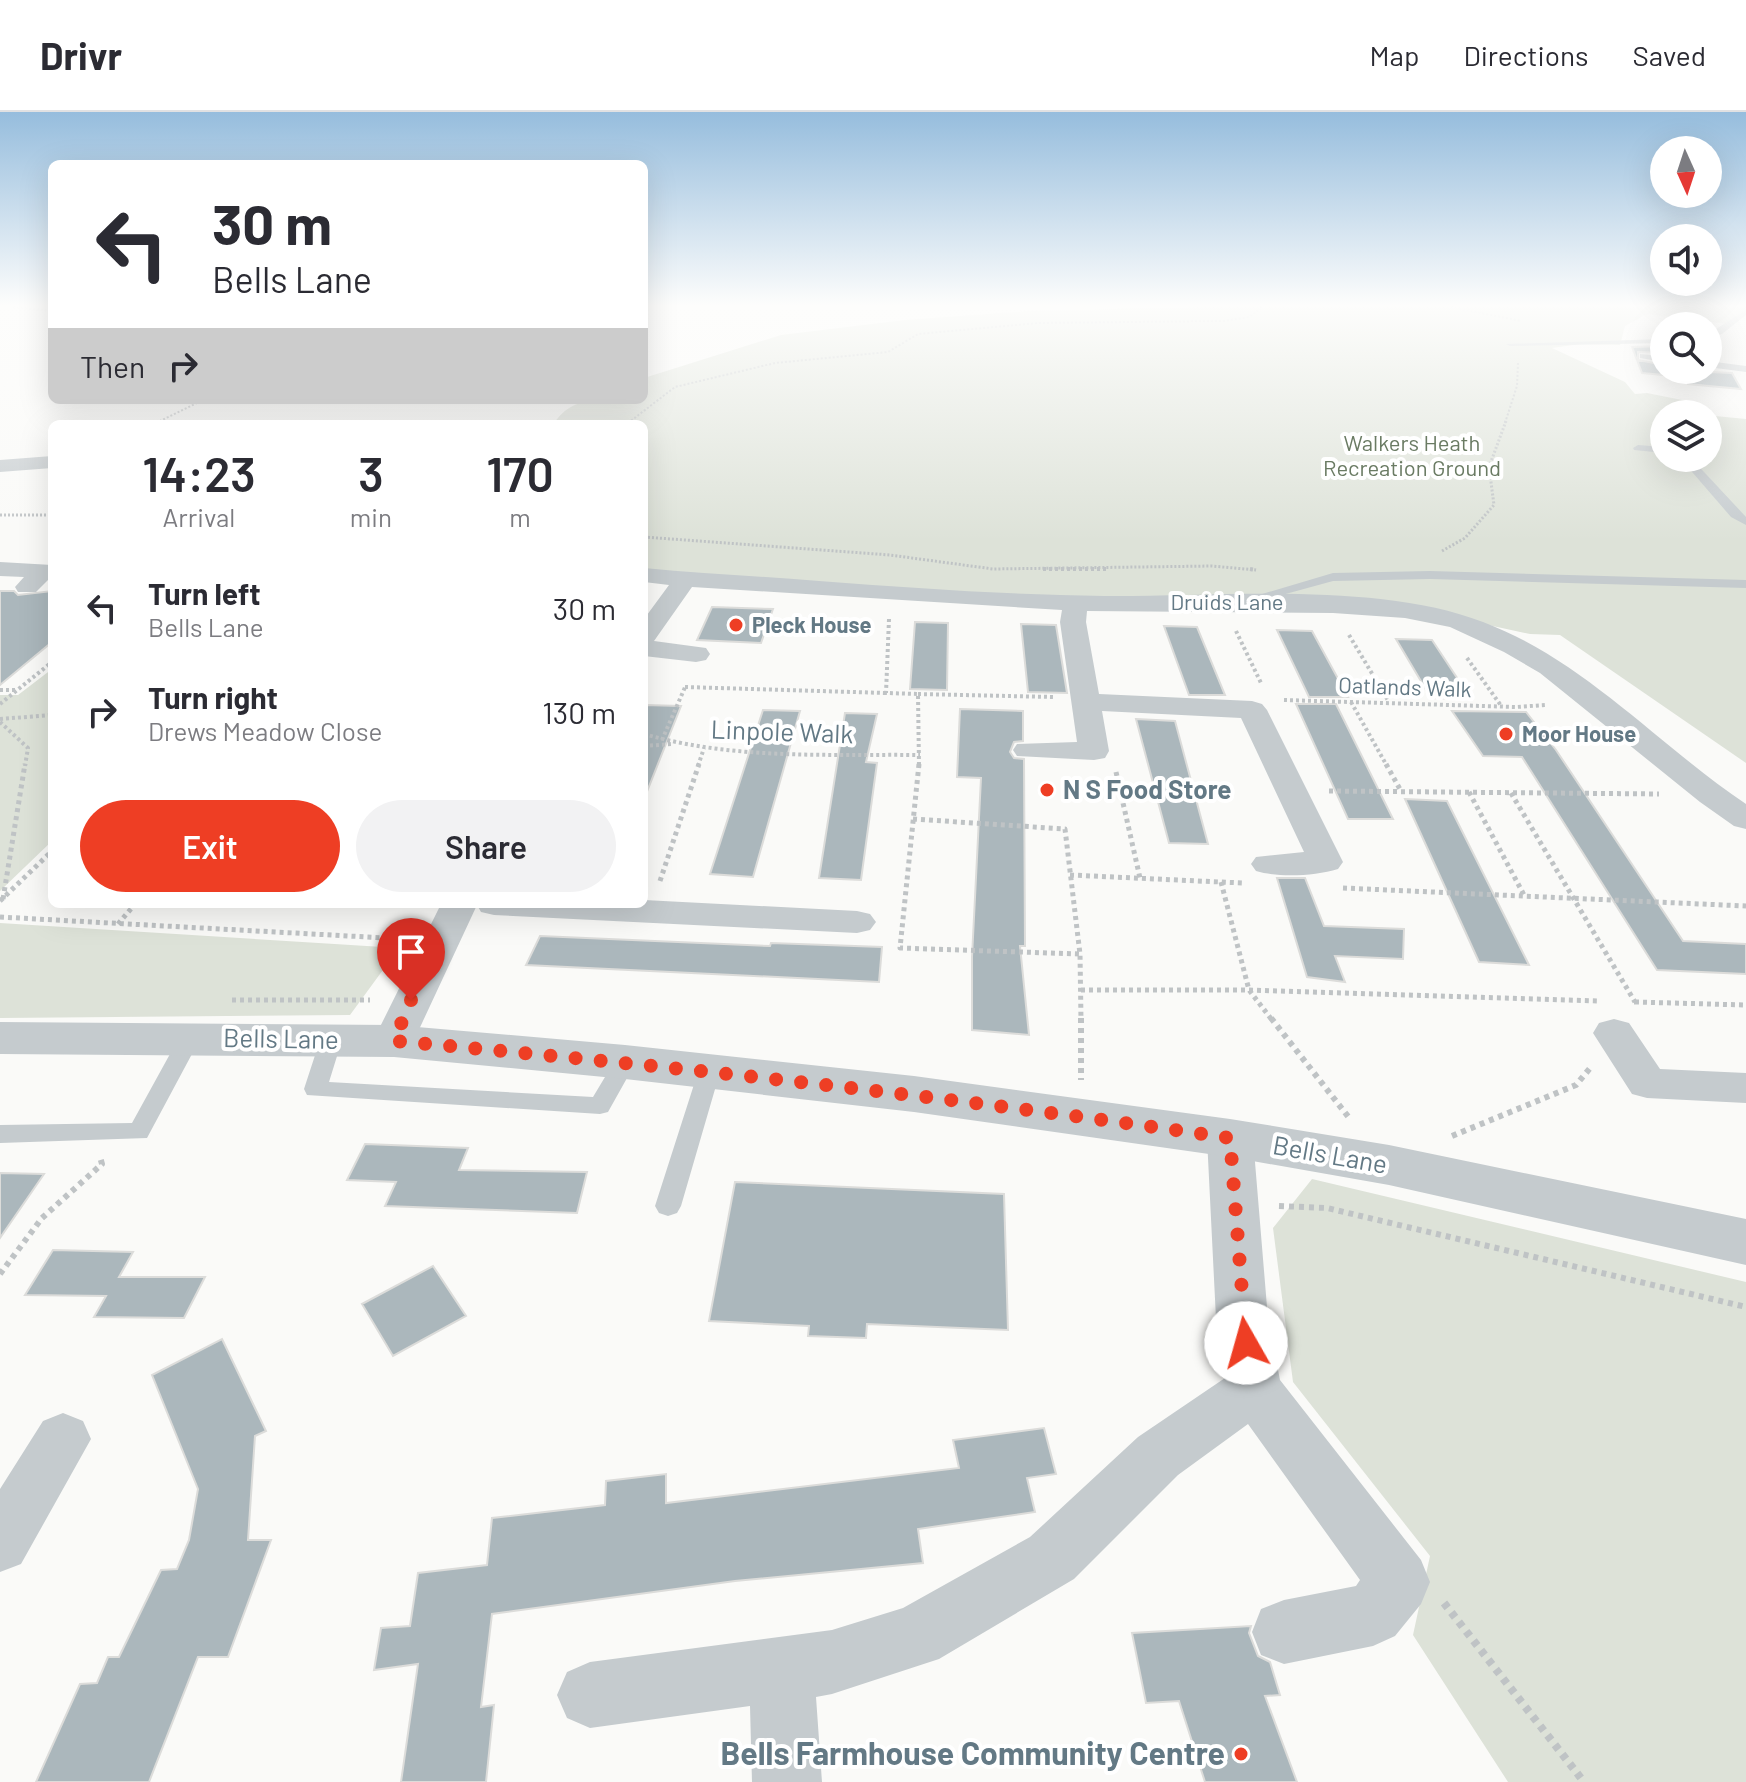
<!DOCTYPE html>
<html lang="en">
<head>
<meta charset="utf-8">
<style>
  body { margin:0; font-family:Barlow,sans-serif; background:#f2f2f3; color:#2b2b33; height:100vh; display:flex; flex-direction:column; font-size:30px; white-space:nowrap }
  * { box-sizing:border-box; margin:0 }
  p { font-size:26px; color:#7c7c81 }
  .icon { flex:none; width:44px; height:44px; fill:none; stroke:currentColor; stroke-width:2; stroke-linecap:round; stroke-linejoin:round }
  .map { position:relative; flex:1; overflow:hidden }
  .panel { position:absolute; left:48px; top:308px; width:600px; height:488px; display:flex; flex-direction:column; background:#fff; border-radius:12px; box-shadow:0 8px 32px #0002 }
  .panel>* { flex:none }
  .top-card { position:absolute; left:48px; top:48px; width:600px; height:244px; border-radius:12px; box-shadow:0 8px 32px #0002; background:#fff; color:#2b2b33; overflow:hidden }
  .needle { width:52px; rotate:177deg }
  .controls { position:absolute; left:1650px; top:24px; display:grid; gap:16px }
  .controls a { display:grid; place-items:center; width:72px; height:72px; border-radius:50%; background:#fff; box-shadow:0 8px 32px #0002; font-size:40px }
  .pin { position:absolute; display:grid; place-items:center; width:68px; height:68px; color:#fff; margin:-82px -34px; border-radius:50% 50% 50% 0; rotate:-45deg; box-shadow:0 0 8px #0007 }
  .pin .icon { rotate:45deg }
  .me { position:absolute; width:88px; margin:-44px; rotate:353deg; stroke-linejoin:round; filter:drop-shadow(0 0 6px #0008) }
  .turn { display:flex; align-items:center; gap:28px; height:168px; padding:0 32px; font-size:36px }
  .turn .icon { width:104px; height:104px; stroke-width:2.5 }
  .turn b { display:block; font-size:56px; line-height:68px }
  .then { display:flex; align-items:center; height:76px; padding:0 32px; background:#0003; gap:16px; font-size:30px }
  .eta { display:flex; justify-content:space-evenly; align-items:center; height:136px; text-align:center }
  .eta b { font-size:48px; font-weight:600; line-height:56px }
  .button { display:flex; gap:16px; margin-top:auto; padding:16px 32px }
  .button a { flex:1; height:92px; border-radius:48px; background:#ee3e24; color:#fff; font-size:32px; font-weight:600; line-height:92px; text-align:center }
  .button a+a { background:#f2f2f3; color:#2b2b33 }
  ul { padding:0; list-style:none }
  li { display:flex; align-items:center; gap:24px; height:104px; padding:0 32px }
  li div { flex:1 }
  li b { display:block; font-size:30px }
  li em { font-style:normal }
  header { display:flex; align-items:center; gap:48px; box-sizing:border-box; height:112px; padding:0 40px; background:#fff; border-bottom:2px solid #e1e1e2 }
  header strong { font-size:38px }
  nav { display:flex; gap:44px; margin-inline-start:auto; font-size:28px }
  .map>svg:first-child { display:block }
  .green { fill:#dde2d8; fill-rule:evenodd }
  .building { fill:#abb7bc; stroke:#dcdcda; stroke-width:2 }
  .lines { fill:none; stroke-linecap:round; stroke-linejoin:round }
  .path-far5 { stroke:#bfc3c5; stroke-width:2; stroke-dasharray:2 2; stroke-linecap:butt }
  .path-far4 { stroke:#bfc3c5; stroke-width:3; stroke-dasharray:2 2; stroke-linecap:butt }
  .path-far3 { stroke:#bfc3c5; stroke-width:4; stroke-dasharray:3 3; stroke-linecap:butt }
  .path-far2 { stroke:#bfc3c5; stroke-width:5; stroke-dasharray:4 4; stroke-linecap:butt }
  .path-far1 { stroke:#bfc3c5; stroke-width:6; stroke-dasharray:5 5; stroke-linecap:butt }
  .path { stroke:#bfc3c5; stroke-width:8; stroke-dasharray:6 6; stroke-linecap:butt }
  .service { fill:#c5cbce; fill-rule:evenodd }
  .minor { fill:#c5cbce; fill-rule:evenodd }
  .tertiary { fill:#c5cbce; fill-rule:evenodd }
  .route { stroke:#ee3e24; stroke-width:14; stroke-dasharray:0 25.2 }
  .poi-dot { fill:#ee3e24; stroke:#fff; stroke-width:3 }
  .labels { text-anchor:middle; stroke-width:8; stroke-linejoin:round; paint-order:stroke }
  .far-park-label { font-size:22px; fill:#6a7b63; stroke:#fff }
  .far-street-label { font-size:22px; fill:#637985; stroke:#fff }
  .far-poi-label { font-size:22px; font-weight:bold; fill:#637985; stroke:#fff; text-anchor:start }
  .street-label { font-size:26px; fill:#637985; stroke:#fff }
  .poi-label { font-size:26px; font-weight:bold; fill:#637985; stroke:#fff; text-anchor:start }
  .near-poi-label { font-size:32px; font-weight:bold; fill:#637985; stroke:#fff; text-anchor:end }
</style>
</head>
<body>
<header>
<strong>Drivr</strong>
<nav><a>Map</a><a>Directions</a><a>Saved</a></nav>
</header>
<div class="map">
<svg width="1746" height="1670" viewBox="0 0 1746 1670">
  <rect width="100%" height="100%" fill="#fafaf8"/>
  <path class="green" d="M1198 195H1746V200L1728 212 1647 202 1625 214 1620 233 1580 232 1552 236 1625 270 1635 282 1647 281 1692 290 1715 304 1746 307V651L1560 523 1530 522 1387 491 1000 485 644 459V312H554C573 280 611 288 644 288V266L781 223 905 208 1029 199ZM1664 302H1708V346H1664Z
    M52 557V729L0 779V583H18Z
    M0 811 399 836 350 903 0 906Z
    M1312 1067 1746 1170V1670H1508L1413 1523 1430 1444 1293 1270 1273 1116Z"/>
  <path class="building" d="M1664 234V241L1638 240V248L1664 253V258L1732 261 1741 277 1688 272 1685 265 1642 261 1632 235Z
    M0 479H14L18 483 52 479V530L0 573Z
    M712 495 773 497 761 531 697 528Z
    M915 510 948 511 947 578 910 577Z
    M1021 512 1056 513 1067 581 1028 580Z
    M1164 514 1197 515 1225 583H1189Z
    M1277 518 1312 519 1348 585H1309Z
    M1396 527 1432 528 1471 587 1431 586Z
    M1296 592H1336L1393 707H1348Z
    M644 593 681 594 646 682H644Z
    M960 597 1023 599V629L1014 630 1010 640 1014 646 1024 647 1025 834H1020L1029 923 972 918V845L981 666 957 665Z
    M763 598 800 599 753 765 710 762Z
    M1452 599 1526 600 1556 638 1683 829 1746 832V862L1657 858 1522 645 1483 644Z
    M845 601 877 602 866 650 877 651 861 768 819 766Z
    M1136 607 1175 609 1208 732 1169 731Z
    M1405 687 1447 689 1529 853 1479 850Z
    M1277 766H1305L1324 814 1404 817 1403 847 1335 844 1345 870 1307 865Z
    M540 824 770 834 771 831 882 835 879 870 526 853Z
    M365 1032 468 1036 459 1058 587 1060 577 1101 385 1094 396 1070 347 1068Z
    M0 1061 44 1062 0 1126Z
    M735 1070 1004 1082 1008 1218 867 1212 866 1226 808 1224 809 1214 709 1209Z
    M53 1138 133 1140 119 1165H205L184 1206 94 1205 106 1184 25 1183Z
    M433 1154 466 1204 393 1244 362 1192Z
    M222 1227 266 1319 255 1324 248 1428H271L228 1545H198L149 1670H36L80 1572 97 1571 108 1545H119L161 1458 177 1457 189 1428 198 1377 152 1263Z
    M1044 1316 1056 1362 1027 1366 1035 1400 918 1417 923 1451 735 1469 492 1502 481 1595 494 1593 486 1670H401L418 1552 374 1558 381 1516 410 1514 418 1461 487 1453 492 1406 605 1393 606 1369 666 1362V1391L959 1356 953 1328Z
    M1251 1514 1249 1521 1258 1544 1270 1550 1280 1583 1265 1584 1297 1670H1205L1179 1589 1146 1591 1132 1521Z"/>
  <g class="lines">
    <path class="path-far5" d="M13 195 52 199
      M1451 195 1521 209
      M156 311 203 288
      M628 311 675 275 775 251 888 240 918 222 1038 211 1224 209 1249 205 1262 195
      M1505 311 1517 274 1518 251"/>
    <path class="path-far4" d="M153 312 160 309
      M628 312 629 309
      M0 403H52
      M644 425 890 443 993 457 1212 454 1256 458
      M1442 439 1465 426 1494 393 1489 355 1506 309"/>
    <path class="path-far3" d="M1043 457H1109
      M1250 457 1256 458
      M889 507 886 581 918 582 919 654
      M1236 519 1261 571
      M1349 523 1389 590
      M1467 546 1502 595
      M685 575 886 581
      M0 578H15
      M918 582 1053 585
      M1284 588 1516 595 1546 593
      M1351 590 1387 654
      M0 592 52 550
      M0 607 52 603
      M0 610 28 636 25 654
      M644 622C734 648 827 642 920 643
      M662 628 686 573
      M644 634 672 632
      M698 654 704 636"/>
    <path class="path-far2" d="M919 652 900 836 1080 842
      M1386 652 1401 679
      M1116 660 1140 766
      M1329 679 1659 682
      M1469 680 1524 783
      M1511 681 1635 890H1632
      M913 707 1065 717 1080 842 1081 908
      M1070 763 1242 771
      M660 769 699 652
      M1221 770 1249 878 1272 908
      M1343 776 1746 794
      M3 787 25 652
      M0 789 52 739
      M0 805 404 827
      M118 812 135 792
      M1081 878H1249L1598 889
      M232 888H370
      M1635 890 1746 893"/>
    <path class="path-far1" d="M1081 906V968
      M1271 906 1350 1007
      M1452 1024 1576 973 1591 955
      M1279 1094 1327 1096 1746 1195
      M0 1162 42 1106 102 1052 100 1045"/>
    <path class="path" d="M1444 1491 1584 1670"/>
    <path class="service" d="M1746 198V203L1722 222 1708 227V222Z
      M1664 227V231L1510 234 1506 232Z
      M1640 242 1664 244V250L1640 246Z
      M1708 249 1746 254V260L1708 255Z
      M1638 333 1664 335V341L1634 338 1633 336Z
      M1680 346H1691L1746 405V413L1731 405Z
      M1430 459 1746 468V476L1430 467 1333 469 1249 492 1242 488 1333 461Z
      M189 920 197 922 200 927 147 1026 0 1031V1013L132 1011 181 922Z
      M331 921 339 923 342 928 329 970 593 985 617 945H633L636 950 608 1000 600 1002 307 983 304 977 320 928 323 923Z
      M709 952 717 955 720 960 681 1094 677 1101 668 1104 659 1101 655 1094 698 960 701 955Z"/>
    <path class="minor" d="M52 344V356L0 360V348Z
      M0 450 52 453V464L36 480H18L15 475 24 465 0 464Z
      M644 456C702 462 761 464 819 469 914 476 1009 483 1104 484 1217 485 1377 469 1483 510 1584 548 1658 633 1746 692V717L1734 714 1700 690 1540 561 1504 540 1450 515 1405 506 1333 501 1087 499 1086 510 1099 582 1252 589 1262 592 1267 598 1343 750 1338 757C1314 764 1280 766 1256 759L1251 752 1256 745 1304 740 1241 606 1102 599 1109 639 1105 646 1094 648 1017 644 1013 638 1017 632 1077 630 1060 510 1062 498 692 475 654 529 706 536 710 542 706 548 696 550 644 544V507L669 473 644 470Z
      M644 788 857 799 870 802 876 810 870 818 857 821 494 803 481 800 477 793 409 939 394 943 379 939 373 929 441 792H644Z
      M1614 907 1629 911 1660 957 1746 961V991L1647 986 1632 982 1593 921 1599 911Z
      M1230 1009 1246 1014 1253 1026 1268 1207 1280 1268 1421 1448 1430 1470 1421 1492 1395 1524 1373 1534 1284 1552 1261 1543 1252 1520 1261 1497 1284 1488 1356 1474 1360 1468 1248 1312 1178 1363 1074 1467 939 1547 832 1582 816 1585 822 1670H752L750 1594 590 1616 567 1606 557 1583 567 1560 590 1550 832 1518 903 1496 1030 1425 1138 1325 1225 1266 1216 1207 1207 1026 1214 1014Z
      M63 1301 83 1309 91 1327 21 1452 0 1460V1377L43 1309Z"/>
    <path class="tertiary" d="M0 910 394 913 625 933 914 964 1230 1007 1389 1033 1746 1107V1153L1389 1073 1230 1045 914 1000 625 967 394 945 0 942Z"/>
  </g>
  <linearGradient id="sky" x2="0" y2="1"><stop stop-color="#96bddd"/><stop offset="0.45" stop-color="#fdfdfc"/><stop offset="1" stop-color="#fdfdfc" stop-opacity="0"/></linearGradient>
  <rect width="1746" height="429" fill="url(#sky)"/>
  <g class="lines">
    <path class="route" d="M411 888 394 929C673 954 952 985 1230 1026L1246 1231"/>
  </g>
  <g class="poi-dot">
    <circle cx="736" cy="513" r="8"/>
    <circle cx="1506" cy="622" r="8"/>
    <circle cx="1047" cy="678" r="8"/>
    <circle cx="1241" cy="1642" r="8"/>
  </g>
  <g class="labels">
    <g class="far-park-label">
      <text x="1412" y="339">Walkers Heath<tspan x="1412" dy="25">Recreation Ground</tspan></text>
    </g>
    <g class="far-street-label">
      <text x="1227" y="498">Druids Lane</text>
      <text transform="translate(1405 575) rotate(2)" y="8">Oatlands Walk</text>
    </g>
    <g class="far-poi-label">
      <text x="752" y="521">Pleck House</text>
      <text x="1522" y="630">Moor House</text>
    </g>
    <g class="street-label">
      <text transform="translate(782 620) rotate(2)" y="9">Linpole Walk</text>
      <text transform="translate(281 927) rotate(1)" y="9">Bells Lane</text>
      <text transform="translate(1330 1043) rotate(10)" y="9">Bells Lane</text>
    </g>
    <g class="poi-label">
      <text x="1063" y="687">N S Food Store</text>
    </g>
    <g class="near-poi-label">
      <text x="1225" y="1653">Bells Farmhouse Community Centre</text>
    </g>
  </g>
</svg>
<div class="controls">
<a><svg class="needle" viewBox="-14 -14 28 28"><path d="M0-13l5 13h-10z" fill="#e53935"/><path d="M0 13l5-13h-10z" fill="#7c7c81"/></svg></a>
<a><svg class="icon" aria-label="sound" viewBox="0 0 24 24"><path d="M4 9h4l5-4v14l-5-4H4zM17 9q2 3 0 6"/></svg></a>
<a><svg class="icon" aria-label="search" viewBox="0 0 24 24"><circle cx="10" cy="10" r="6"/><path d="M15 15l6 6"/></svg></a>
<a><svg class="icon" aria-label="layers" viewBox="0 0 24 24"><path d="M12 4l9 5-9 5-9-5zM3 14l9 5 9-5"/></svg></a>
</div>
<div class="pin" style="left:411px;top:888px;background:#d93025"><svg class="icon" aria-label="arrive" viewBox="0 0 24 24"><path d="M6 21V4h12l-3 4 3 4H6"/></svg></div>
<svg class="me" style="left:1246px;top:1231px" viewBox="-20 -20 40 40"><circle r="19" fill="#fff"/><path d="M0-13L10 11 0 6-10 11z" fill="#ee3e24"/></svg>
<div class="top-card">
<div class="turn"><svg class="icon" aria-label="left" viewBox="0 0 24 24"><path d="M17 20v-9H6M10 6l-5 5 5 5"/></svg><div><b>30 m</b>Bells Lane</div></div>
<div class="then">Then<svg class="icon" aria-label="right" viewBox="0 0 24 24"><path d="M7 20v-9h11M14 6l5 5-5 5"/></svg></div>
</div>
<section class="panel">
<div class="eta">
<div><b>14:23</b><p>Arrival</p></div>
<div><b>3</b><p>min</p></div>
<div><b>170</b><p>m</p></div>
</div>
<ul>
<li><svg class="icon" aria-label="left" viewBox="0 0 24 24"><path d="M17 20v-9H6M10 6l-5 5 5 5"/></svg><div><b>Turn left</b><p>Bells Lane</p></div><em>30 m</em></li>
<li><svg class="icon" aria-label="right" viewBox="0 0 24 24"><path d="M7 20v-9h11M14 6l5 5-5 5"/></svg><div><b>Turn right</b><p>Drews Meadow Close</p></div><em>130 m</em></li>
</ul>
<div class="button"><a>Exit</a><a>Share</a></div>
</section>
</div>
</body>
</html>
